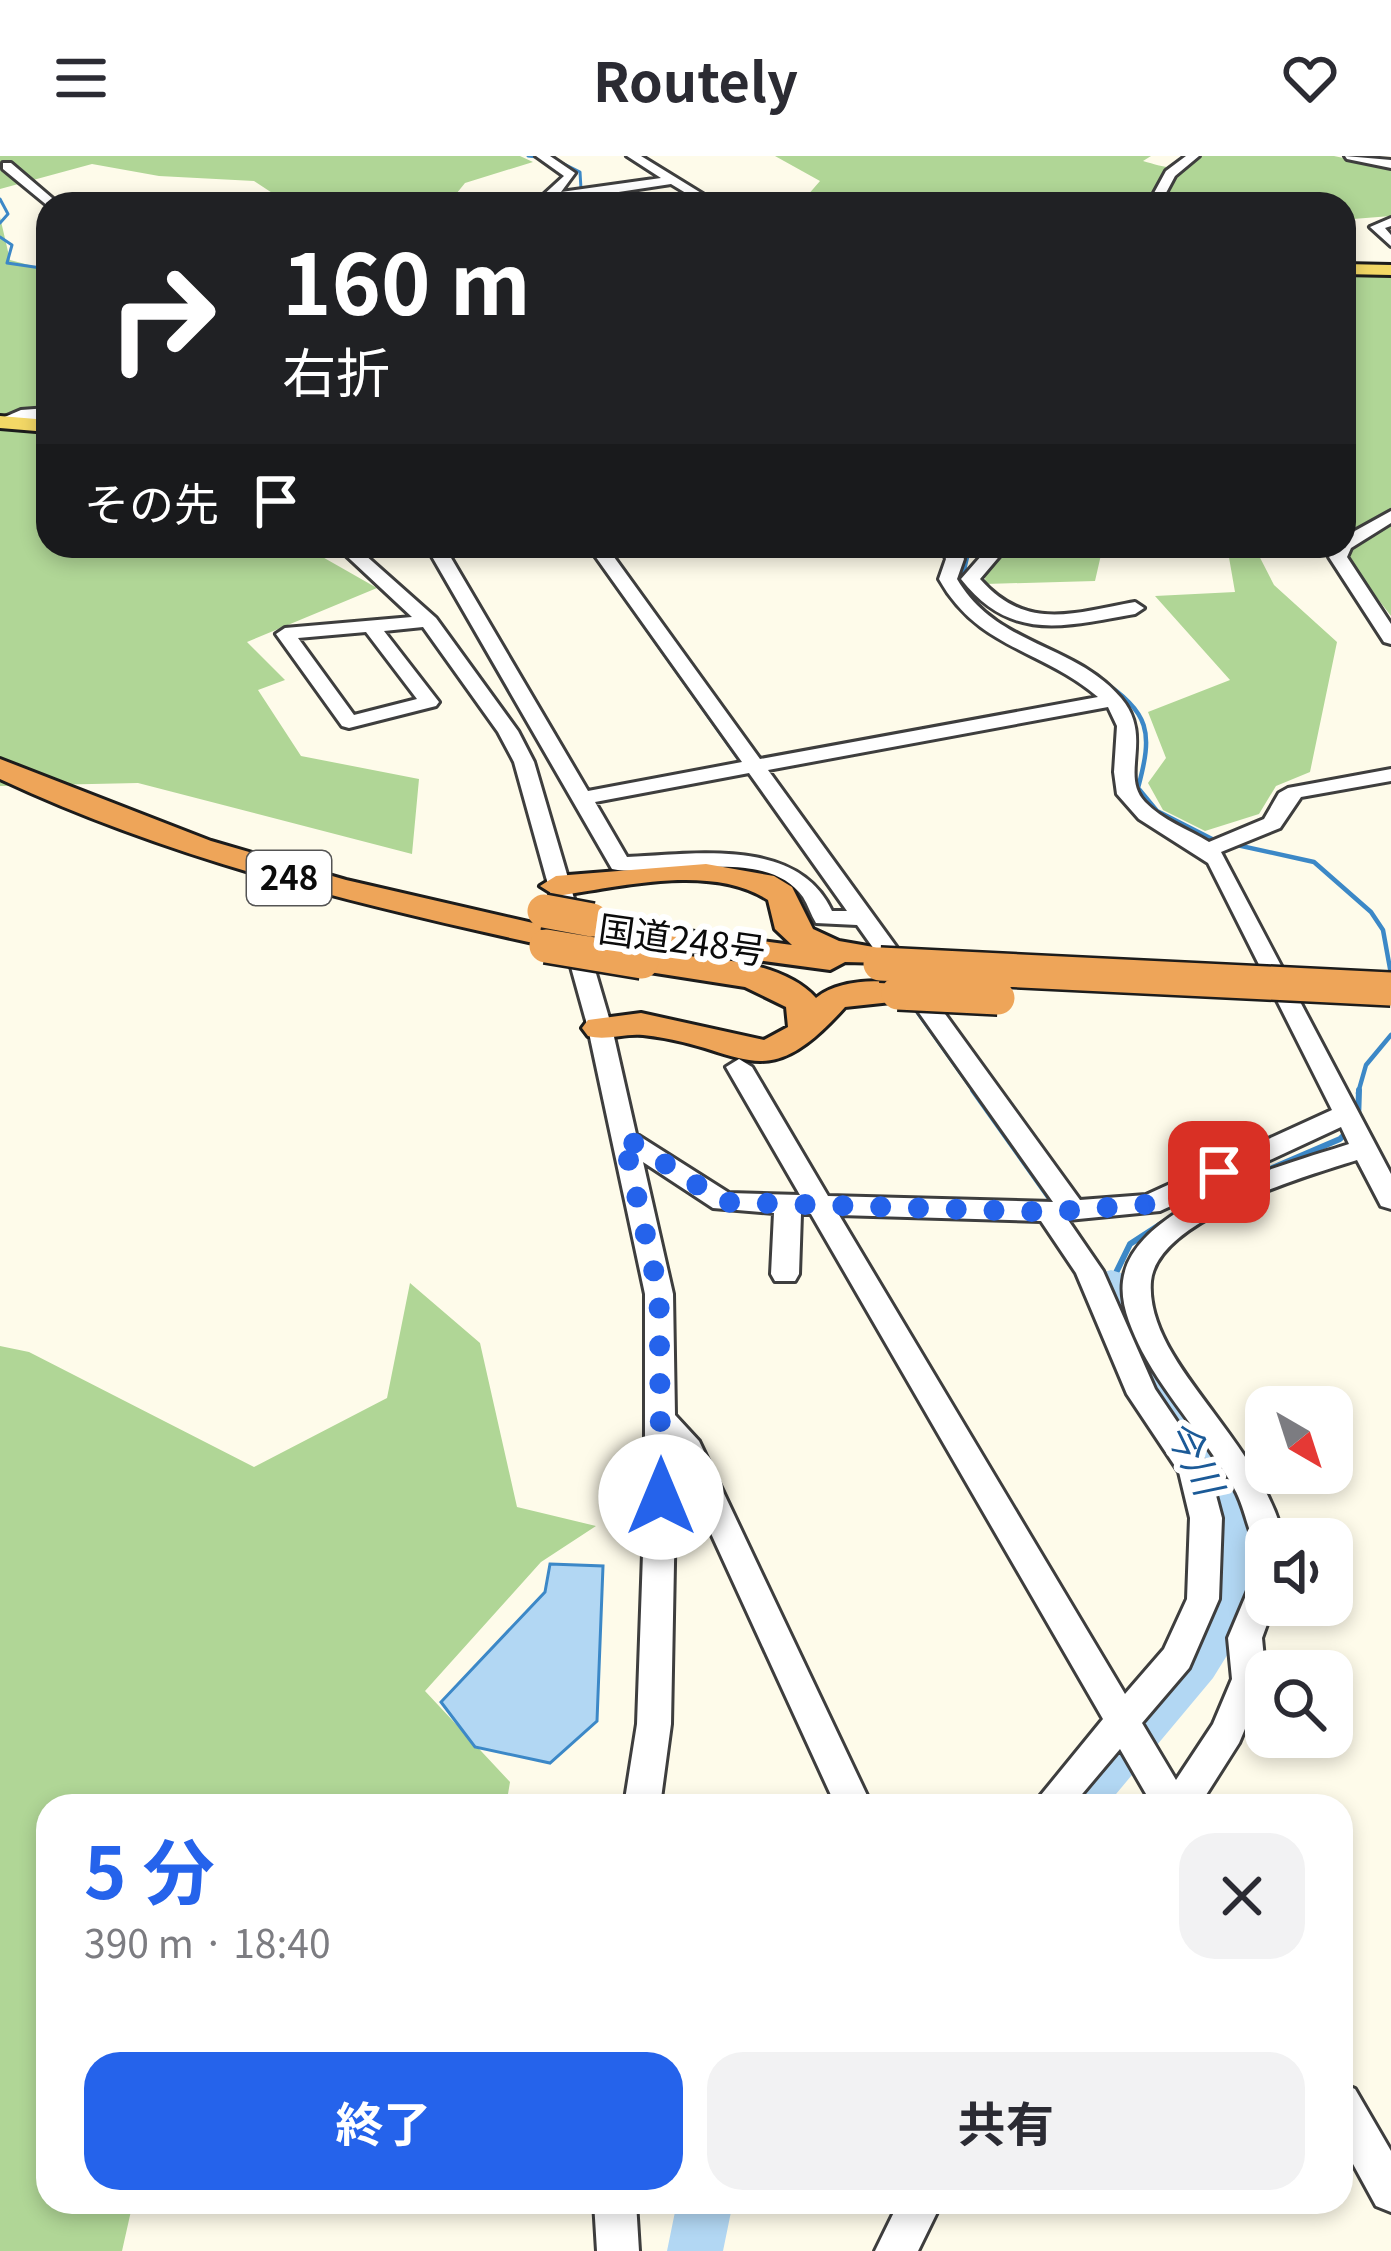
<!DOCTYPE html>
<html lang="ja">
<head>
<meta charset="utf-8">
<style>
  body { margin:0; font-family:Georgia,"Noto Sans JP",serif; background:#f2f2f3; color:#2b2b33; height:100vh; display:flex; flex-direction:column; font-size:45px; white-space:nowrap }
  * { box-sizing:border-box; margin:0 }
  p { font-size:39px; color:#7c7c81 }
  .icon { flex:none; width:66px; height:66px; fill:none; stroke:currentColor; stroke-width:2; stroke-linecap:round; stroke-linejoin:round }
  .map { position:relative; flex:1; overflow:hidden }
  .details { position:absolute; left:36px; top:1638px; width:1317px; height:420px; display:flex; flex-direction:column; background:#fff; border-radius:36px; box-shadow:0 6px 18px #0003 }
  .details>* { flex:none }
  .guide { position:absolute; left:36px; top:36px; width:1320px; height:366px; border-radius:36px; box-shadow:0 6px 18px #0003; background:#202124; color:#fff; overflow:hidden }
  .needle { width:78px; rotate:141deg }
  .controls { position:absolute; left:1245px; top:1230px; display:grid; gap:24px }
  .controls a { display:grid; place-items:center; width:108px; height:108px; border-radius:24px; background:#fff; box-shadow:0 6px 18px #0003; font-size:60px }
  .pin { position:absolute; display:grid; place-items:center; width:102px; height:102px; color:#fff; margin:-51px; border-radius:24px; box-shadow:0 6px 18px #0006 }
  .me { position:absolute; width:132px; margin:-66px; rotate:0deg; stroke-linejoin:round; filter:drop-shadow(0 0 9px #0008) }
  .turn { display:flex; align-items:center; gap:42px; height:252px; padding:0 48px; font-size:54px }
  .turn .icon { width:156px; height:156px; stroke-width:2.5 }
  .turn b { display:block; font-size:84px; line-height:102px }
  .then { display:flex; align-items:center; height:114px; padding:0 48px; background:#0003; gap:24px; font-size:45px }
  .round { display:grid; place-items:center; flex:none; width:126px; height:126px; border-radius:36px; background:#f2f2f3 }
  .head { display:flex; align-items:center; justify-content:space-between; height:204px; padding:0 48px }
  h1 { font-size:72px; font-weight:700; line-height:90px; color:#2563eb }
  .button { display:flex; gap:24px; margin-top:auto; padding:24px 48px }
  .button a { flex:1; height:138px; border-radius:36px; background:#2563eb; color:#fff; font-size:48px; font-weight:700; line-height:138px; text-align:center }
  .button a+a { background:#f2f2f3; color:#2b2b33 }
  header { display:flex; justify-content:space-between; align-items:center; height:156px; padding:0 48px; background:#fff; font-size:54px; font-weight:700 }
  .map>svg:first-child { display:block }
  .forest { fill:#b0d696 }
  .water { fill:#b2d7f3; stroke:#3c88c7; stroke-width:3 }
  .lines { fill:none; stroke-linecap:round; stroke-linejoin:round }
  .stream-far2 { stroke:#3c88c7; stroke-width:3 }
  .stream-far1 { stroke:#3c88c7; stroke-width:4.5 }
  .stream { stroke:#3c88c7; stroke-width:6 }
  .river { fill:#b2d7f3; fill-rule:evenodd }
  .minor-casing { stroke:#3e3e3e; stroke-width:6 }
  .major-casing { stroke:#1c1c1c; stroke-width:6 }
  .highway-casing { stroke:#1c1c1c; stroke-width:6 }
  .minor { fill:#fff; fill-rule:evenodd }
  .major { fill:#f3d866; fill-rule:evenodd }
  .highway { fill:#eea559; fill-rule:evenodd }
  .highway-bridge-casing { stroke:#1c1c1c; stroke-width:38; stroke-linecap:butt }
  .highway-bridge { stroke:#eea559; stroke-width:33 }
  .route { stroke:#2563eb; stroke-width:21; stroke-dasharray:0 37.8 }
  .labels { text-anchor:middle; stroke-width:12; stroke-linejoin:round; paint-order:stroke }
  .shield { fill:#fff; stroke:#545454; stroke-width:3 }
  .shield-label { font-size:33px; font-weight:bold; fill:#0b0b0b }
  .street-label { font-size:36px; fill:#0b0b0b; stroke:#fff }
  .water-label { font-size:39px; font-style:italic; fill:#1b5a97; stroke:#fff }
</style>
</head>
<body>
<header><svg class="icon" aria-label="menu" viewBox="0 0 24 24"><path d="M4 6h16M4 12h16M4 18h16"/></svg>Routely<svg class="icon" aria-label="heart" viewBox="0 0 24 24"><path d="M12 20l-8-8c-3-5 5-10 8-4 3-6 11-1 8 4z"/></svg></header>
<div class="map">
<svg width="1391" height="2095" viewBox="0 0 1391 2095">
  <rect width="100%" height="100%" fill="#fefbea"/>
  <path class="forest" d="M0 0H520L533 6 465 27 448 48H289L254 25 159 20 92 8 0 33Z
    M775 0H1151L1143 5C1164 11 1183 18 1199 0H1334L1391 12V60L1353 63 1344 57V48L1273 44 800 48 820 25Z
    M0 61 10 104 48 114V390H313L319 399 377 432 247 486 285 524 258 534 301 600 419 623 412 698 138 627 0 630Z
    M1344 116 1391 118V460L1337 390H1344Z
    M986 390H1103L1095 425 985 428Z
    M1227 390H1254L1274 429 1337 486 1310 616 1276 630 1259 658 1205 675 1163 654 1148 627 1166 602 1148 556 1230 524 1155 440 1235 436Z
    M410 1127 480 1187 517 1351 596 1370 541 1406 425 1535 510 1626 506 1650H48V2046H133L122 2095H0V1190L29 1196 254 1311 387 1242Z"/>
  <path class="water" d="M550 1408 603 1410 597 1565 550 1607 475 1591 441 1546 545 1436Z"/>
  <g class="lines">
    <path class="stream-far2" d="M528 0 554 3 580 16 581 33 633 48
      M0 43 8 58 0 67
      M0 81 12 89 7 107 48 113"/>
    <path class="stream-far1" d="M588 390 876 796
      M960 432 967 401 963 390
      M1099 523C1151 557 1153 576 1138 632L1157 655 1214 684 1314 706 1371 756 1383 774 1391 818
      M914 851 975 937
      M1358 937 1366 909 1391 879"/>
    <path class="stream" d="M973 934 1056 1051
      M1358 965 1359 934
      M1221 1034 1340 983 1349 974
      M1111 1127 1130 1088 1187 1051"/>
    <path class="river" d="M1111 1114 1124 1118 1141 1167 1227 1314 1253 1390 1248 1462 1242 1475 1213 1522 1106 1650H1052L1059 1635C1091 1598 1192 1498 1204 1458 1223 1398 1197 1334 1168 1283 1139 1232 1107 1184 1092 1127L1098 1118Z
      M677 2046H733L723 2095H667Z"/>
    <defs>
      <path id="minor" d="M536 0H550L575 17 561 36 661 22 627 0H641L719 48H704L671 28 540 48V42L564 20Z
        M1186 0H1199L1175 20 1160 48H1148L1166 15Z
        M1345 0 1391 4V12L1347 3Z
        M3 7H11L59 48 48 50 3 13Z
        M1391 62V70L1385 72 1391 79V90L1370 71Z
        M48 252V262L0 269V263L21 254Z
        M1391 355V367L1351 392 1347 401 1391 468V488L1384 486 1329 401 1334 390H1344V381Z
        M336 390H355L436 462 518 575 534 606 612 872 636 978 729 1037 800 1039 726 911 739 903 752 911 828 1040 1053 1046 857 769 816 767C811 759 808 749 803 741 765 688 665 723 612 713L426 390H444L588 635 742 606 588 390H606L760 603 1098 541C1042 493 978 493 939 423L946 403 941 390H959L964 403 957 423C997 491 1075 487 1121 542 1154 581 1119 619 1145 646 1162 664 1188 673 1209 686L1264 663 1279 637 1288 632 1391 613V625L1301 641 1280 672 1221 696 1391 1018V1053L1381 1050 1357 1004C1306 1020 1157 1063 1151 1125 1147 1173 1187 1220 1213 1256 1243 1297 1271 1333 1284 1383H1266V1395L1257 1392C1247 1373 1245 1351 1234 1332 1207 1284 1168 1244 1142 1195 1132 1174 1120 1149 1123 1125 1132 1048 1288 1008 1349 988L1341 971 1160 1055 1068 1064 1103 1115 1155 1233 1209 1313 1222 1362 1219 1443 1189 1512 1142 1567 1176 1624 1213 1568 1232 1523 1228 1482 1255 1418 1266 1414V1449H1274L1262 1482 1266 1523 1239 1587 1199 1650H1153L1120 1593 1072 1650H1032L1103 1563 811 1058H801L799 1118 795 1125H775L771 1118 774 1057 713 1052 643 1006 673 1138 675 1259 699 1285 872 1650H836L676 1301 671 1568 660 1650H624L637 1568 645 1341V1138L588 872 514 606 498 576 423 471 384 475 439 546 436 550 349 572 342 570 276 478 285 472 412 461ZM366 476 417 543 354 559 298 482ZM1108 551 1117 570 1114 616 1117 638 1139 663 1208 707 1332 954 1146 1039 1080 1044 768 614ZM749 617 847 755H832C798 681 695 698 627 701L595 646ZM839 1059 1041 1065 1076 1117 1127 1238 1179 1316 1190 1362 1187 1443 1164 1493 1125 1538Z
        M990 390H1008L980 423C1027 476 1073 457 1135 446L1144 452 1135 458C1065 470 1011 487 961 423Z
        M1341 1927 1355 1933 1391 1995V2056L1376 2050 1341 1986Z
        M594 2046H636L639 2095H597Z
        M899 2046H942L918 2095H875Z"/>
      <path id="major" d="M1344 108 1391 109V119L1344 118Z
        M0 260 48 264V276L0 272Z"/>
      <path id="highway" d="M0 603 211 685 346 724 559 773 564 780 547 790C360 749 175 705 0 623Z
        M706 708 774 720 792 731 813 773 839 785 885 793 890 800 885 807 845 806 830 814 592 782 580 779 575 772 580 765 592 762 792 789 775 773 768 744C711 707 620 731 556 740L540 730 556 720Z
        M642 796C695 802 778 800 816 842 839 823 882 822 910 830L915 837 910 844 845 851C761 945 746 890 643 879 624 877 607 885 588 880L582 872 588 864 641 857 764 884 788 871 786 851 745 831 630 813 625 806 630 799Z"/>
    </defs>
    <use href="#minor" class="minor-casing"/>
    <use href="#major" class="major-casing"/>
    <use href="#highway" class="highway-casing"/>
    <use href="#minor" class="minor"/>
    <use href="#major" class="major"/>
    <use href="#highway" class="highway"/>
    <defs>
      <path id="highway-bridge" d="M544 755 592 764
        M546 790 642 806
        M880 808 1391 833
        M898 837 998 842"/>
    </defs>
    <use href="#highway-bridge" class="highway-bridge-casing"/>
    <use href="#highway-bridge" class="highway-bridge"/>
  </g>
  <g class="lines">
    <path class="route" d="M661 1341 659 1138 623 980 723 1046 1049 1056 1150 1048 1219 1016"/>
  </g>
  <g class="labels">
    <rect class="shield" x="247" y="695" width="84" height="54" rx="9"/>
    <g class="shield-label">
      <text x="289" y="734">248</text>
    </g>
    <g class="street-label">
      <text transform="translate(682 784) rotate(8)" y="13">国道248号</text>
    </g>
    <g class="water-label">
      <text transform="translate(1194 1301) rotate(64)" y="14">今川</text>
    </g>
  </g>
</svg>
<div class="controls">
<a><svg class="needle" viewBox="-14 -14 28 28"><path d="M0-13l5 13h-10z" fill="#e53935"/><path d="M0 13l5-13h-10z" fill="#7c7c81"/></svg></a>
<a><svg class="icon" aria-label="sound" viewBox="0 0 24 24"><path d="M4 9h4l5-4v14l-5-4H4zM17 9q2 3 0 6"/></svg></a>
<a><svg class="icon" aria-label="search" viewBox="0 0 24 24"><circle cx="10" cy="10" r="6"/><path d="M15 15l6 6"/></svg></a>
</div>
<div class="pin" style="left:1219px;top:1016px;background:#d93025"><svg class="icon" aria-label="arrive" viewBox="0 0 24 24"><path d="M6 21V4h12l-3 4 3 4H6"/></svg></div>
<svg class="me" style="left:661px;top:1341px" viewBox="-20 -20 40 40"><circle r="19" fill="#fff"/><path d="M0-13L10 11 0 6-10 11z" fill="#2563eb"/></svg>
<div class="guide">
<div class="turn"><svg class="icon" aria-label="right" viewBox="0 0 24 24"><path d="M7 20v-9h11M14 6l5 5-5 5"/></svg><div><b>160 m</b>右折</div></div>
<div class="then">その先<svg class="icon" aria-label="arrive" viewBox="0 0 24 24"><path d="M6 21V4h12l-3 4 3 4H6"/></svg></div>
</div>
<section class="details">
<div class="head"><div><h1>5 分</h1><p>390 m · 18:40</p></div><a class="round"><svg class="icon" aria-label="close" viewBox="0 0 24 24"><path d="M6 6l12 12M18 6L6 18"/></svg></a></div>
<div class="button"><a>終了</a><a>共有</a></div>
</section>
</div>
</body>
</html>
